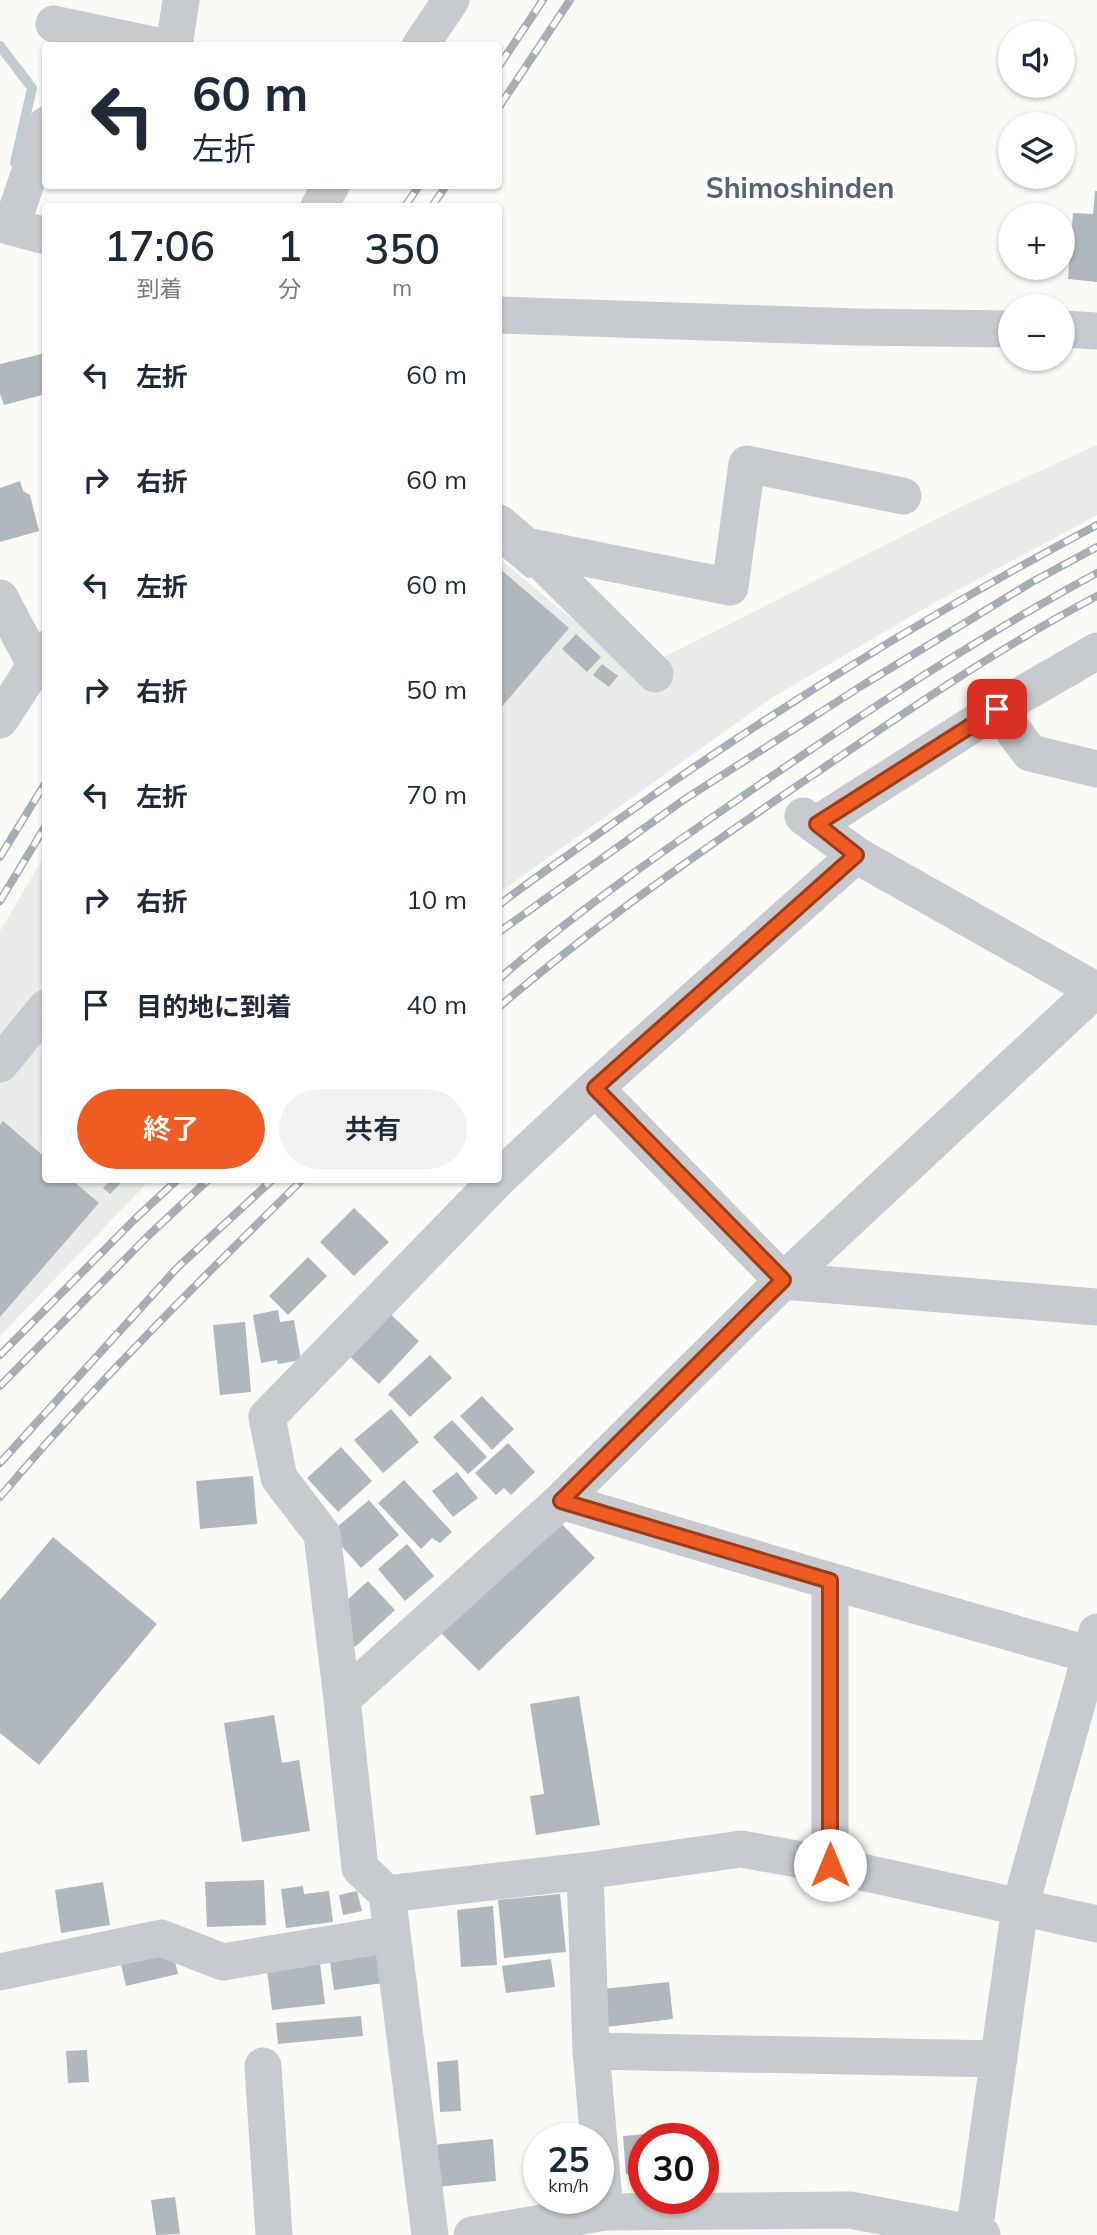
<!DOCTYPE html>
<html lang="ja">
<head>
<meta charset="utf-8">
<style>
  body { margin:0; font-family:Mulish,"Noto Sans JP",sans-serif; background:#f2f2f3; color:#1f2937; height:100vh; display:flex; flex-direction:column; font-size:26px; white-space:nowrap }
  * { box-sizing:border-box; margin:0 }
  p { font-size:23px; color:#747a83 }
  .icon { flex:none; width:38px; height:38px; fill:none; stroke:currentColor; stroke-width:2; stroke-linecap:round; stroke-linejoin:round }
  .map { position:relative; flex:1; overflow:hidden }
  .sheet { position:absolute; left:42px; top:203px; width:460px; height:980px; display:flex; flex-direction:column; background:#fff; border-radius:7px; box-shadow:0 2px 5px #0004 }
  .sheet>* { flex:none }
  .top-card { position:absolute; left:42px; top:42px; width:460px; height:147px; border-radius:7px; box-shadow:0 2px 5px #0004; background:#fff; color:#1f2937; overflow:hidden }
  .tools { position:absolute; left:998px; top:21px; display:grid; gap:14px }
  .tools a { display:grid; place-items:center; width:77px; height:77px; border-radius:50%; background:#fff; box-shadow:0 2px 5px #0004; font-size:35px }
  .speed { position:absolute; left:523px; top:2123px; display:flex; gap:14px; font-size:35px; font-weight:700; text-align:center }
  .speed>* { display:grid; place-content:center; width:91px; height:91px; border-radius:50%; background:#fff; box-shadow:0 2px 5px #0004; line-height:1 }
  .speed small { font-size:18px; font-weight:400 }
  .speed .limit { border:10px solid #d22; background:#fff; color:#111 }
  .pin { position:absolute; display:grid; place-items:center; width:60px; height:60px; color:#fff; margin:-30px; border-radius:14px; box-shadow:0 4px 10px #0006 }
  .me { position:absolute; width:77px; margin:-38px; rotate:0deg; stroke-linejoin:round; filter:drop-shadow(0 0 5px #0008) }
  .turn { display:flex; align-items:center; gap:24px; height:147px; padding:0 35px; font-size:32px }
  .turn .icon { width:91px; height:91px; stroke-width:2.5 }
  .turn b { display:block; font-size:49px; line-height:60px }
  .eta { display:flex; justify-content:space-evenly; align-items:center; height:119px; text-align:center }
  .eta b { font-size:42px; font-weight:600; line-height:49px }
  .cta { display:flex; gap:14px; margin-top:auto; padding:14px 35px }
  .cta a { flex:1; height:80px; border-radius:42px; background:#ee5c23; color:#fff; font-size:28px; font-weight:600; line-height:80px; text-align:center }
  .cta a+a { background:#f2f2f3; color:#1f2937 }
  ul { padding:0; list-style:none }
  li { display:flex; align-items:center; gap:21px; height:105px; padding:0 35px }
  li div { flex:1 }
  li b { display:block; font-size:26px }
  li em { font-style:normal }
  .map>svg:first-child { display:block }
  .built { fill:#eaecea }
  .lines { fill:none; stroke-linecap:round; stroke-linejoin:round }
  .stream { stroke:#c1ccd1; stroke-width:10 }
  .building { fill:#b0b8be }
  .minor { stroke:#c7cbcf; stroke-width:37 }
  .rail-casing { stroke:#a7adb4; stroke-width:8 }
  .rail { stroke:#fff; stroke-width:5; stroke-dasharray:16; stroke-linecap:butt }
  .route-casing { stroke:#9b3c17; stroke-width:18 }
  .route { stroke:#ee5c23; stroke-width:12 }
  .labels { text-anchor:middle; stroke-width:7; stroke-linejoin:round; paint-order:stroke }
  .neighbourhood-label { font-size:28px; font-weight:bold; fill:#55626f; stroke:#fff }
</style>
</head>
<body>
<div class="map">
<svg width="1097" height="2235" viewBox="0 0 1097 2235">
  <rect width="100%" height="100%" fill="#fafaf7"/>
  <path class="built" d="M1097 445V515L932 604 773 697 499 893V558L635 672 956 509Z
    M45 855 46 1180H150L0 1336V931Z"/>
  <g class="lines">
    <path class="stream" d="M0 46 32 88 15 163
      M499 548 529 573"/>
  </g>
  <path class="building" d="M1095 191H1097V282L1068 279 1073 213 1093 214Z
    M46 353V394L4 405 0 394V364Z
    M20 481 23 491 30 495 39 531 0 542V488Z
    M499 568 569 628 499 710Z
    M576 634 601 657 587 672 562 649Z
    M602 664 618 676 609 687 593 675Z
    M3 1121 46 1158V1180H72L99 1203 0 1317V1125Z
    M111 1180H116L120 1184 110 1194 103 1188Z
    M354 1208 389 1242 354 1276 320 1242Z
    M308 1257 327 1276 288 1315 269 1296Z
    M278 1310 280 1322 294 1320 301 1360 278 1364 277 1360 261 1363 253 1315Z
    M388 1312 419 1341 379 1384 348 1355Z
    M245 1322 251 1392 220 1395 213 1325Z
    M430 1355 452 1378 410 1417 388 1394Z
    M482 1396 514 1429 492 1450 460 1416Z
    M391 1409 419 1442 383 1473 354 1440Z
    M452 1420 487 1457 468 1474 433 1437Z
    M508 1443 535 1472 511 1495 504 1488 496 1495 475 1473Z
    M341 1447 372 1481 338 1512 307 1478Z
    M457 1472 478 1498 453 1517 432 1491Z
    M253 1476 257 1524 200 1529 196 1481Z
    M404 1480 452 1532 440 1543 432 1538 421 1549 378 1503Z
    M369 1500 399 1535 361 1568 330 1533Z
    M557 1519 595 1558 479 1671 440 1632Z
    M53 1537 157 1624 39 1765 0 1733V1600Z
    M407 1544 434 1576 405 1601 378 1569Z
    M368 1581 395 1610 355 1647 345 1637V1602Z
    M579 1696 600 1825 536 1835 530 1796 544 1794 530 1704Z
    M274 1715 282 1763 299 1760 310 1831 242 1842 224 1723Z
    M264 1880 266 1925 207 1927 205 1882Z
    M103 1882 110 1925 61 1933 55 1890Z
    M303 1886 304 1894 329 1891 333 1922 286 1928 281 1889Z
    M357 1891 362 1911 343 1915 339 1895Z
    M560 1894 566 1952 504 1958 498 1900Z
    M493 1906 497 1965 461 1967 457 1910Z
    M378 1947 383 1983 334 1990 329 1955Z
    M172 1949 178 1974 126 1986 120 1960Z
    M551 1959 555 1987 506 1993 502 1966Z
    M320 1963 325 2004 272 2010 267 1970Z
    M669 1982 673 2019 606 2027 602 1989Z
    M361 2016 363 2036 278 2044 276 2023Z
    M87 2050 89 2082 68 2083 66 2051Z
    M458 2060 461 2111 440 2112 437 2062Z
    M678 2131 679 2138H644V2172L626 2174 623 2136Z
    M493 2139 496 2181 436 2187 433 2145Z
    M175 2197 180 2234 156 2235 151 2200Z"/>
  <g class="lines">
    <path class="minor" d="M54 24 158 46
      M174 46 181 0
      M420 46 451 0
      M319 206 331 186
      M0 224 46 236
      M11 227 46 125
      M499 315 855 327 1010 329
      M1062 329 1097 331
      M499 523 526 546 655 674
      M526 546 730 587 747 464 903 496
      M0 598 35 664
      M997 709 1030 753 1097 769
      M0 720 46 649
      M803 816 856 855 1097 991
      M817 824 997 709 1097 651
      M1094 991 783 1281 561 1501 830 1581 1097 1657
      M0 1064 46 1008
      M595 1088 783 1281 1097 1307
      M499 1178 595 1088 856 855
      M830 1581V1865
      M342 1699 322 1534 279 1478 267 1417 497 1180
      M585 1871 591 2051 605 2212
      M387 1894 360 1868 342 1699 561 1501
      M0 1972 161 1938 223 1962 391 1934
      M591 2051 999 2059
      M263 2066 274 2235
      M974 2233 1020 1907 1097 1632
      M430 2235 387 1894 585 1871 741 1849 830 1865 1097 1924
      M472 2235 605 2212 850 2210 982 2235"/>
    <defs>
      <path id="rail" d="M499 66 543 0
        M499 107 570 0
        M405 206 419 186
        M432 206 446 186
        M0 857 46 782
        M0 901 46 825
        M499 905C536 876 576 850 615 822 769 713 930 613 1097 525
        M499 932 685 799 863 685 1032 582 1097 547
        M499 979C584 905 679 840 772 776 877 704 984 634 1097 573
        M499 1007C600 921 709 845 819 771 908 710 1002 646 1097 596
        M0 1355 135 1219 177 1180
        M0 1386 149 1235 208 1180
        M0 1463 177 1268 272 1180
        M0 1497C94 1385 198 1282 302 1180"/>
    </defs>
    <use href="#rail" class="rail-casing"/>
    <use href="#rail" class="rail"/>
  </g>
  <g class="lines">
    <defs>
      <path id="route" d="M830 1865V1581L561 1501 783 1280 595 1088 856 855 817 824 997 709"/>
    </defs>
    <use href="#route" class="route-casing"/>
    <use href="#route" class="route"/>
  </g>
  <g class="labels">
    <g class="neighbourhood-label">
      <text x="800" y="198">Shimoshinden</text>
    </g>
  </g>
</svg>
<div class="tools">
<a><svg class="icon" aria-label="sound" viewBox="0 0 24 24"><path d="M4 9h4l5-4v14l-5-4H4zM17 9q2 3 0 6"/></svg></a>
<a><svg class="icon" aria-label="layers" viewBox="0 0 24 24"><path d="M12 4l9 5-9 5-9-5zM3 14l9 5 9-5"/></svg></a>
<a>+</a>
<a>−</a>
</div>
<div class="speed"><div>25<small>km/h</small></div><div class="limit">30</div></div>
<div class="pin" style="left:997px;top:709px;background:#d93025"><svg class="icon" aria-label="arrive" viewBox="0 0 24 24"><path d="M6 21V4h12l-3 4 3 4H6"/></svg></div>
<svg class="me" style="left:830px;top:1865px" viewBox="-20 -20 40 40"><circle r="19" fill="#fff"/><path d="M0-13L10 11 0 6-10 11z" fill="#ee5c23"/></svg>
<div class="top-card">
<div class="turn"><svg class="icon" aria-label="left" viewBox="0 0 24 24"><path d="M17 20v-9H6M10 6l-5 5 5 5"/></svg><div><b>60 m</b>左折</div></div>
</div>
<section class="sheet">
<div class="eta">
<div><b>17:06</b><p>到着</p></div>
<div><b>1</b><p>分</p></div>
<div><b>350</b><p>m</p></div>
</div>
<ul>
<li><svg class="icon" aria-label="left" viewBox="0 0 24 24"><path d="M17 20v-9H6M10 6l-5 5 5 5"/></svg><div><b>左折</b></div><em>60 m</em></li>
<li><svg class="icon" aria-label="right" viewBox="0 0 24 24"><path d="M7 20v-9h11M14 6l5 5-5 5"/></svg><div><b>右折</b></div><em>60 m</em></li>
<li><svg class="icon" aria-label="left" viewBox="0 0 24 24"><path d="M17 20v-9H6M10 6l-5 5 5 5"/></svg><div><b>左折</b></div><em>60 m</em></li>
<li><svg class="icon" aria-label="right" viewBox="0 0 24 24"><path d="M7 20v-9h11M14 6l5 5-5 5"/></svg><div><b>右折</b></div><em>50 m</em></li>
<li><svg class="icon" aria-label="left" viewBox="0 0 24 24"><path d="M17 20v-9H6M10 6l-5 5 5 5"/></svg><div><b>左折</b></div><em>70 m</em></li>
<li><svg class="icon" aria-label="right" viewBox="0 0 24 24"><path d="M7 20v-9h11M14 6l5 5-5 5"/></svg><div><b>右折</b></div><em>10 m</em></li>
<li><svg class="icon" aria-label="arrive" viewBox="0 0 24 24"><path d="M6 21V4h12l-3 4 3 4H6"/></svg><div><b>目的地に到着</b></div><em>40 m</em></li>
</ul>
<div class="cta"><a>終了</a><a>共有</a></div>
</section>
</div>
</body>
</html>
